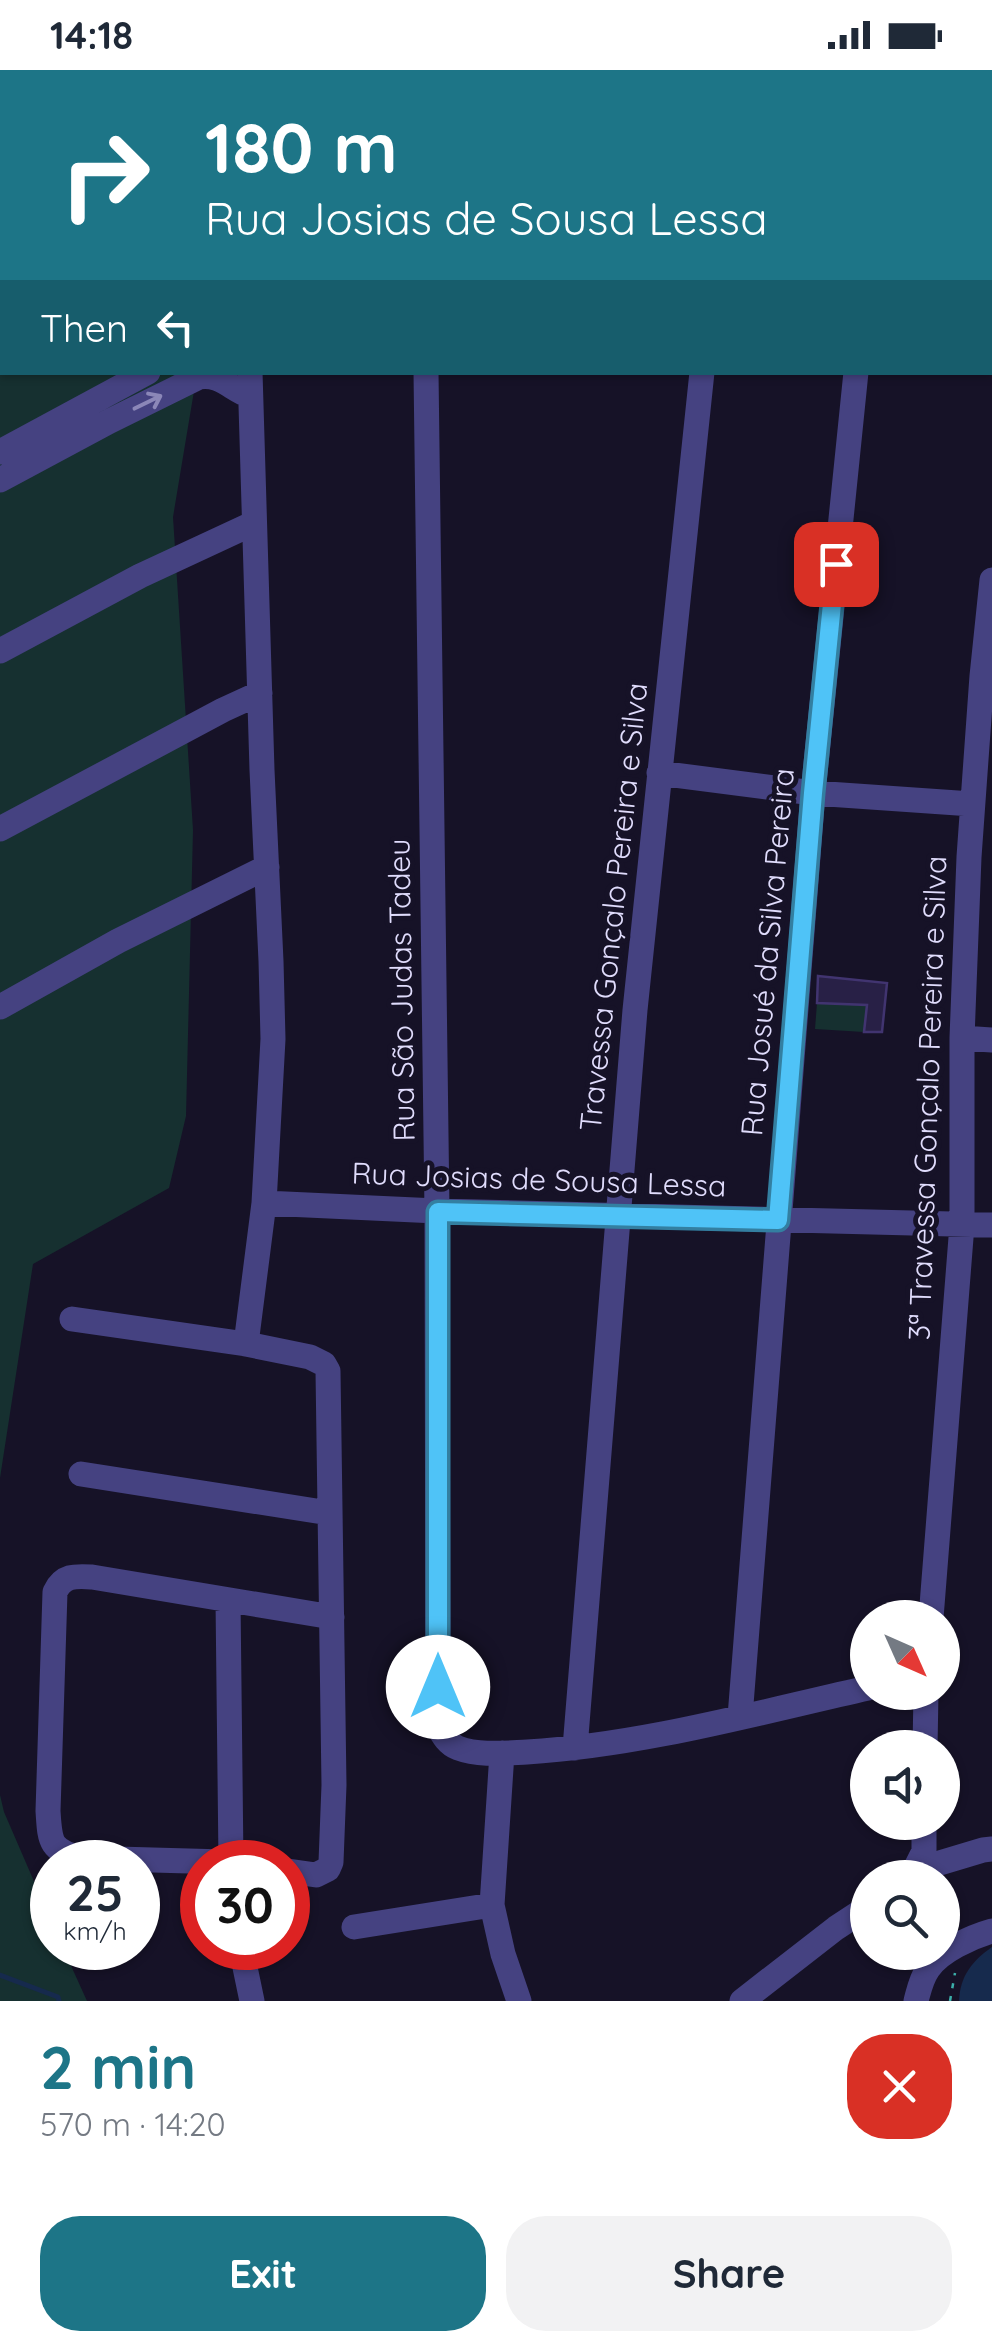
<!DOCTYPE html>
<html lang="en">
<head>
<meta charset="utf-8">
<style>
  body { margin:0; font-family:Quicksand,sans-serif; background:#f2f2f3; color:#1f2937; height:100vh; display:flex; flex-direction:column; font-size:38px; white-space:nowrap }
  * { box-sizing:border-box; margin:0 }
  p { font-size:32px; color:#747a83 }
  .icon { flex:none; width:55px; height:55px; fill:none; stroke:currentColor; stroke-width:2; stroke-linecap:round; stroke-linejoin:round }
  .map { position:relative; height:1931px; overflow:hidden }
  .side { display:flex; flex-direction:column; background:#fff; flex:1 }
  .side>* { flex:none }
  .banner { position:absolute; left:0px; top:0px; width:992px; height:305px; box-shadow:0 2px 8px #0004; background:#1d7587; color:#fff; overflow:hidden }
  .needle { width:65px; rotate:135deg }
  .controls { position:absolute; left:850px; top:1530px; display:grid; gap:20px }
  .controls a { display:grid; place-items:center; width:110px; height:110px; border-radius:50%; background:#fff; box-shadow:0 2px 8px #0004; font-size:50px }
  .speed { position:absolute; left:30px; top:1770px; display:flex; gap:20px; font-size:50px; font-weight:700; text-align:center }
  .speed>* { display:grid; place-content:center; width:130px; height:130px; border-radius:50%; background:#fff; box-shadow:0 2px 8px #0004; line-height:1 }
  .speed small { font-size:25px; font-weight:400 }
  .speed .limit { border:15px solid #d22; background:#fff; color:#111 }
  .pin { position:absolute; display:grid; place-items:center; width:85px; height:85px; color:#fff; margin:-42px; border-radius:20px; box-shadow:0 5px 15px #0006 }
  .me { position:absolute; width:110px; margin:-55px; rotate:0deg; stroke-linejoin:round; filter:drop-shadow(0 0 8px #0008) }
  .turn { display:flex; align-items:center; gap:35px; height:210px; padding:0 40px; font-size:45px }
  .turn .icon { width:130px; height:130px; stroke-width:2.5 }
  .turn b { display:block; font-size:70px; line-height:85px }
  .then { display:flex; align-items:center; height:95px; padding:0 40px; background:#0003; gap:20px; font-size:38px }
  .round { display:grid; place-items:center; flex:none; width:105px; height:105px; border-radius:40px; background:#f2f2f3 }
  .summary { display:flex; align-items:center; justify-content:space-between; height:170px; padding:0 40px }
  h1 { font-size:60px; font-weight:700; line-height:75px; color:#1d7587 }
  .button { display:flex; gap:20px; margin-top:auto; padding:20px 40px }
  .button a { flex:1; height:115px; border-radius:40px; background:#1d7587; color:#fff; font-size:40px; font-weight:700; line-height:115px; text-align:center }
  .button a+a { background:#f2f2f3; color:#1f2937 }
  .status { display:flex; justify-content:space-between; align-items:center; height:70px; padding:0 50px; background:#fff; direction:ltr }
  .status svg { height:28px; fill:currentColor }
  .map>svg:first-child { display:block }
  .green { fill:#163030 }
  .water { fill:#162a4d }
  .lines { fill:none; stroke-linecap:round; stroke-linejoin:round }
  .stream { stroke:#162a4d; stroke-width:5 }
  .building { fill:#282046; stroke:#413470; stroke-width:2.5 }
  .path { stroke:#3cafaa; stroke-width:2.5; stroke-dasharray:5 8; stroke-linecap:butt }
  .minor { stroke:#454281; stroke-width:25 }
  .oneway { stroke:#8b87b8 }
  .route-casing { stroke:#337fa1; stroke-width:25 }
  .route { stroke:#4fc3f7; stroke-width:18 }
  .labels { text-anchor:middle; stroke-width:10; stroke-linejoin:round; paint-order:stroke }
  .street-label { font-size:30px; fill:#e0dcfc; stroke:#161227 }
</style>
</head>
<body>
<div class="status"><b>14:18</b><svg viewBox="0 0 49 12"><path d="M0 12V9h3v3zM5 12V6h3v6zM10 12V3h3v9zM15 12V0h3v12zM26 1h20v11H26zM47 4h2v5h-2z"/></svg></div>
<div class="map">
<svg width="992" height="1931" viewBox="0 0 992 1931">
  <rect width="100%" height="100%" fill="#161227"/>
  <path class="green" d="M0 0H271L270 2H2V302L197 303 173 447 193 760 186 1046 169 1118 33 1194 0 1408Z
    M817 933 867 935 864 962 815 959Z
    M0 1725 4 1742 52 1853V1878H63L87 1931H0Z"/>
  <path class="water" d="M992 1877V1931H959C960 1906 972 1891 992 1877Z"/>
  <g class="lines">
    <path class="stream" d="M0 1905 58 1927 59 1931"/>
  </g>
  <path class="building" d="M818 906 887 913 882 962H864L867 935 817 933Z"/>
  <g class="lines">
    <path class="path" d="M950 1931 955 1903"/>
    <path class="minor" d="M423 0V2
      M218 2 223 0
      M249 2 250 0
      M735 2V0
      M889 2V0
      M0 124 2 123
      M990 135H992
      M0 206 2 205
      M426 302 437 1141 438 1656C443 1666 448 1674 458 1678 479 1686 505 1683 527 1682 642 1675 756 1643 868 1618
      M0 382 148 302
      M0 410 110 351 199 307C220 303 232 320 250 326
      M0 581 140 506 254 453
      M659 703 813 723 972 734
      M0 759 223 640 260 623
      M0 937 118 871 267 797
      M962 968 992 970
      M264 1133 437 1141 992 1155
      M72 1249 246 1274 310 1287 324 1294 328 1301 334 1715 331 1792 328 1799 316 1805 288 1801
      M246 1274 264 1133 273 969 271 891 262 700 250 302
      M81 1404 329 1443
      M228 1530 231 1792
      M931 1548 962 1155V968L969 787 982 606 992 510
      M740 1647 813 723 856 302
      M575 1678 635 940 702 302
      M925 1678 926 1622
      M502 1683 492 1835 503 1884 519 1931
      M225 1792 81 1788C49 1780 50 1771 48 1741L55 1522C63 1505 75 1506 92 1507L332 1547
      M911 1808 933 1795 983 1780 992 1779
      M916 1808 917 1795 924 1781V1752
      M354 1857 492 1835
      M241 1878 252 1931
      M742 1931 836 1858 868 1837
      M916 1931C919 1920 921 1909 928 1899 940 1881 971 1867 992 1861"/>
  </g>
  <defs><path id="oneway-shaft" d="M-6 0H5M1.5-3L5.5 0L1.5 3" fill="none" stroke-width="1.6" stroke-linecap="round" stroke-linejoin="round" transform="scale(2.5)"/></defs>
  <use class="oneway" href="#oneway-shaft" transform="translate(148 332) rotate(-26)"/>
  <g class="lines">
    <defs>
      <path id="route" d="M438 1617V1142L778 1150 813 723 836 494"/>
    </defs>
    <use href="#route" class="route-casing"/>
    <use href="#route" class="route"/>
  </g>
  <g class="labels">
    <g class="street-label">
      <text transform="translate(614 837) rotate(-84)" y="10">Travessa Gonçalo Pereira e Silva</text>
      <text transform="translate(768 882) rotate(-85)" y="10">Rua Josué da Silva Pereira</text>
      <text transform="translate(402 920) rotate(-91)" y="10">Rua São Judas Tadeu</text>
      <text transform="translate(928 1028) rotate(-88)" y="10">3ª Travessa Gonçalo Pereira e Silva</text>
      <text transform="translate(539 1110) rotate(2)" y="10">Rua Josias de Sousa Lessa</text>
    </g>
  </g>
</svg>
<div class="controls">
<a><svg class="needle" viewBox="-14 -14 28 28"><path d="M0-13l5 13h-10z" fill="#e53935"/><path d="M0 13l5-13h-10z" fill="#747a83"/></svg></a>
<a><svg class="icon" aria-label="sound" viewBox="0 0 24 24"><path d="M4 9h4l5-4v14l-5-4H4zM17 9q2 3 0 6"/></svg></a>
<a><svg class="icon" aria-label="search" viewBox="0 0 24 24"><circle cx="10" cy="10" r="6"/><path d="M15 15l6 6"/></svg></a>
</div>
<div class="speed"><div>25<small>km/h</small></div><div class="limit">30</div></div>
<div class="pin" style="left:836px;top:494px;background:#d93025"><svg class="icon" aria-label="arrive" viewBox="0 0 24 24"><path d="M6 21V4h12l-3 4 3 4H6"/></svg></div>
<svg class="me" style="left:438px;top:1617px" viewBox="-20 -20 40 40"><circle r="19" fill="#fff"/><path d="M0-13L10 11 0 6-10 11z" fill="#4fc3f7"/></svg>
<div class="banner">
<div class="turn"><svg class="icon" aria-label="right" viewBox="0 0 24 24"><path d="M7 20v-9h11M14 6l5 5-5 5"/></svg><div><b>180 m</b>Rua Josias de Sousa Lessa</div></div>
<div class="then">Then<svg class="icon" aria-label="left" viewBox="0 0 24 24"><path d="M17 20v-9H6M10 6l-5 5 5 5"/></svg></div>
</div>
</div>
<section class="side">
<div class="summary"><div><h1>2 min</h1><p>570 m · 14:20</p></div><a class="round" style="background:#d93025;color:#fff"><svg class="icon" aria-label="close" viewBox="0 0 24 24"><path d="M6 6l12 12M18 6L6 18"/></svg></a></div>
<div class="button"><a>Exit</a><a>Share</a></div>
</section>
</body>
</html>
